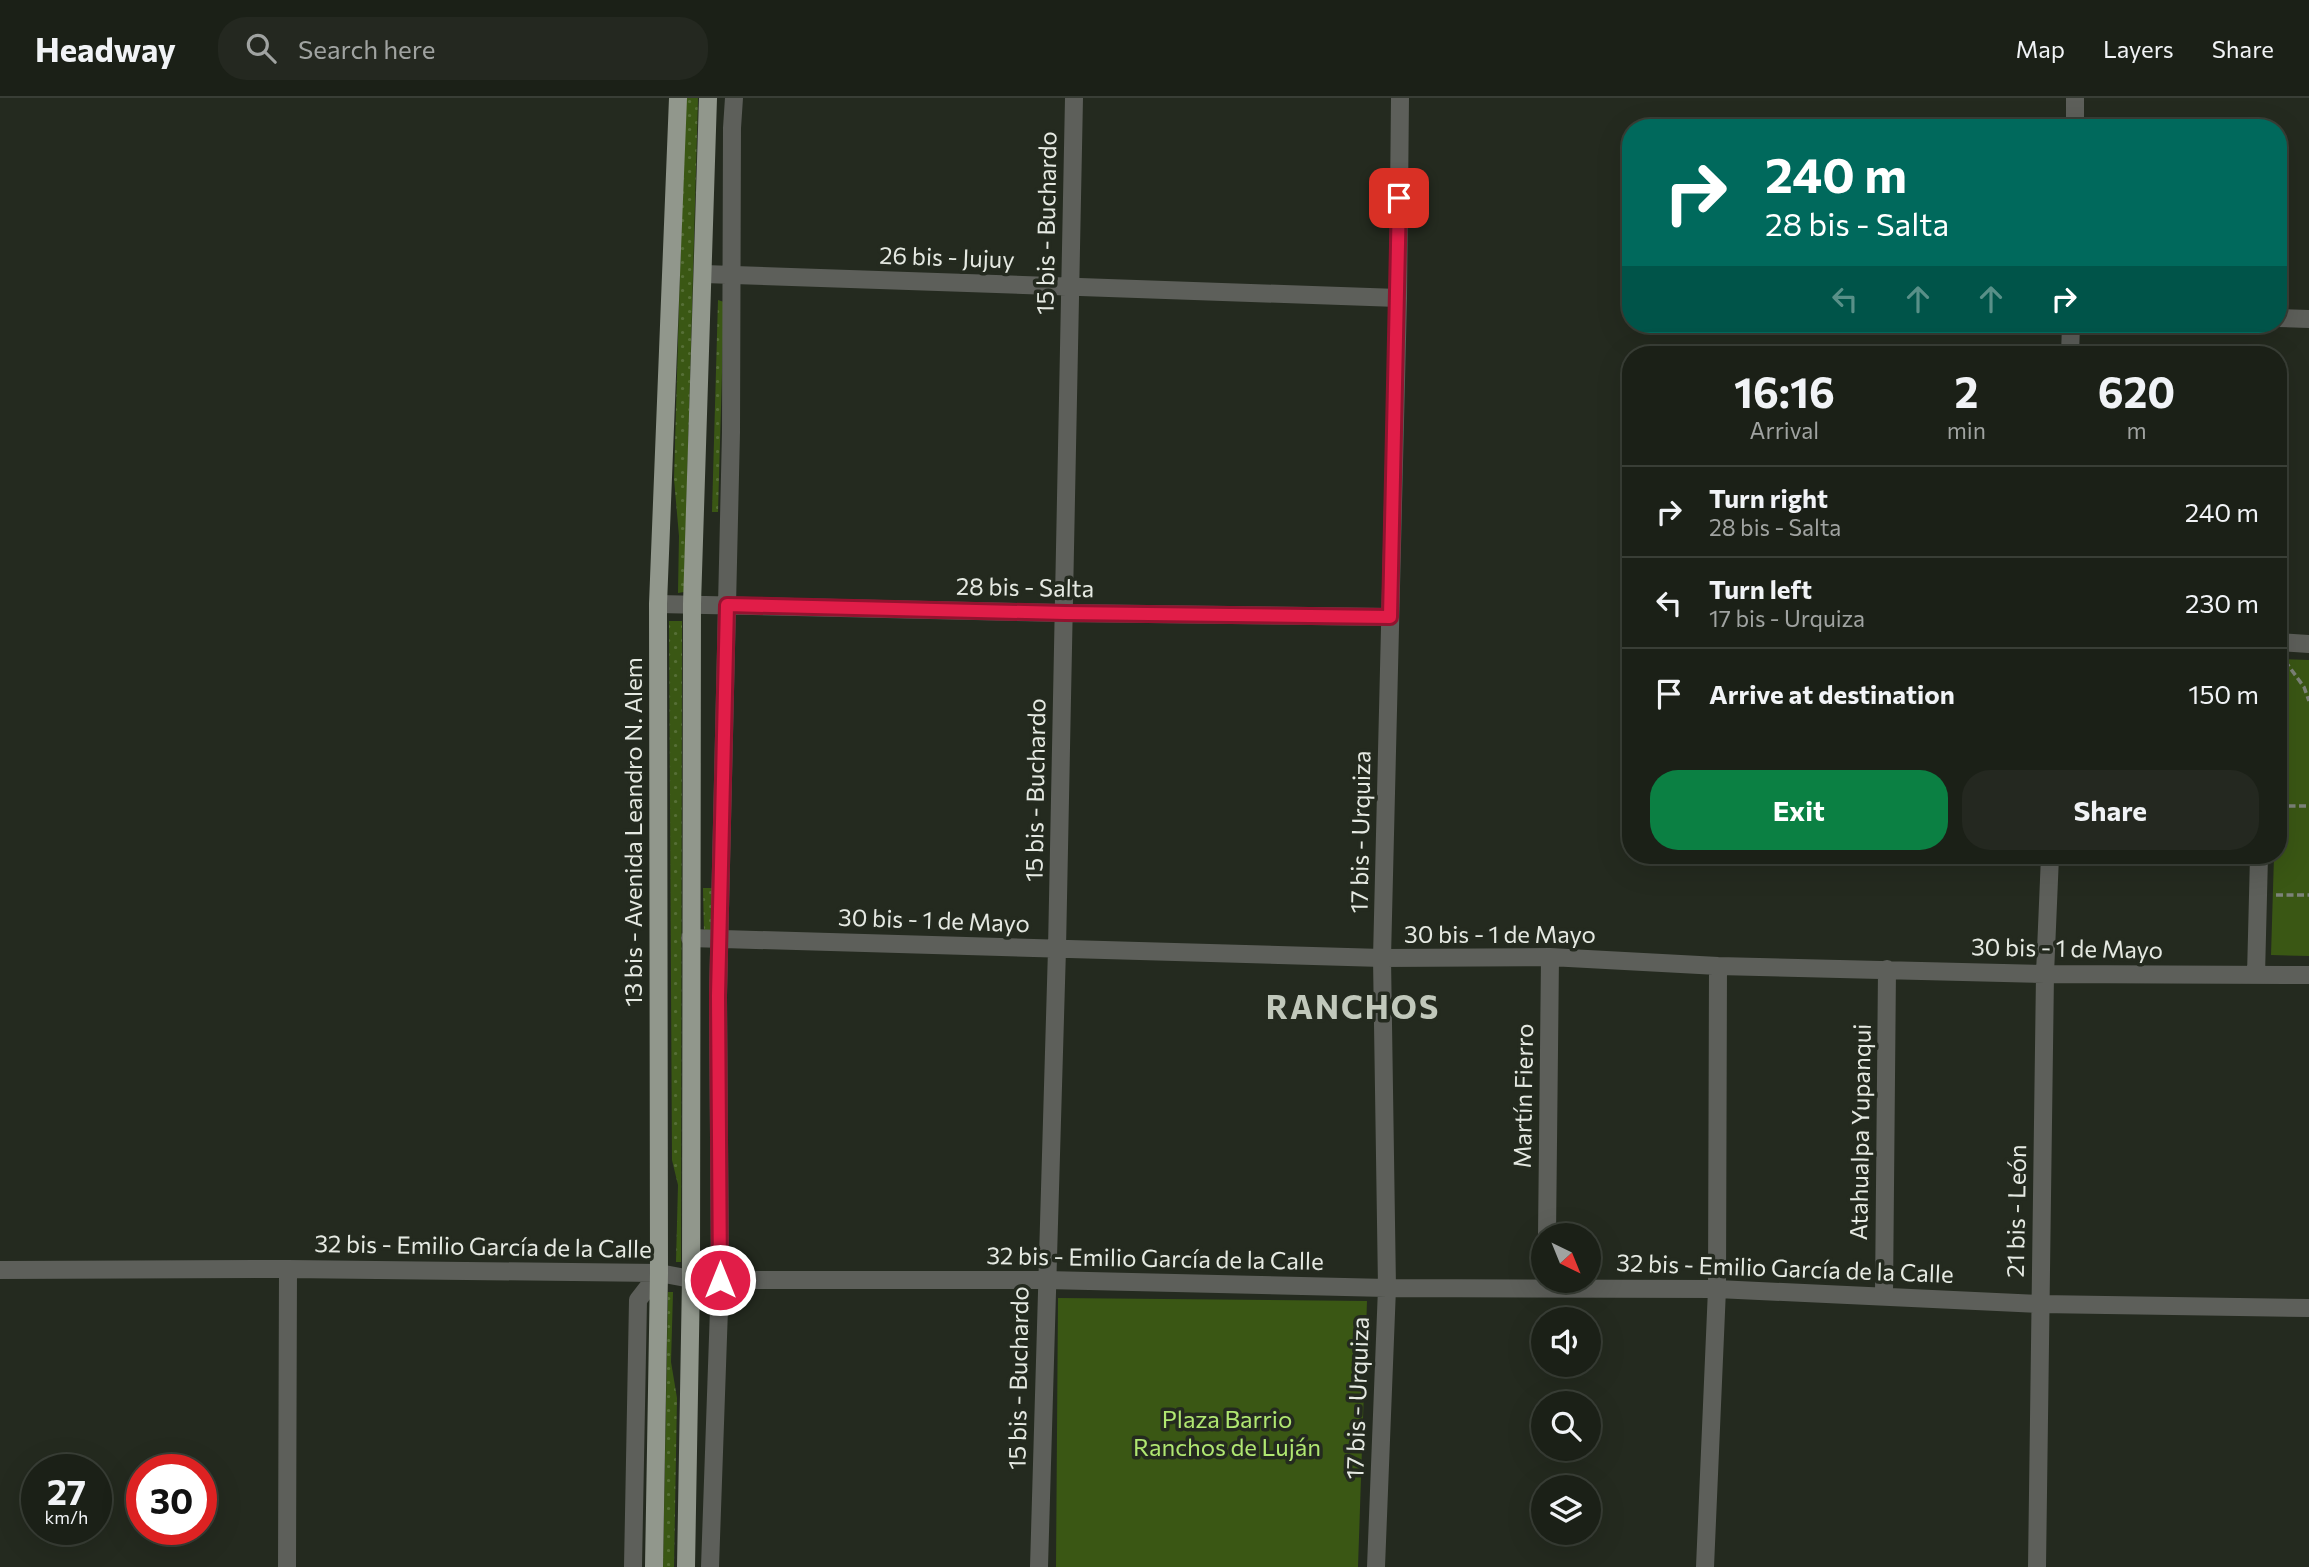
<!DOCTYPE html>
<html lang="en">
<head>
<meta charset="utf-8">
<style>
  body { margin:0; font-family:Commissioner,sans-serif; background:#242820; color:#f1f3f6; height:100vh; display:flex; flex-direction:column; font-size:26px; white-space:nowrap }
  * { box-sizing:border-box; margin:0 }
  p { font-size:23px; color:#a0a3a1 }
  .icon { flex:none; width:38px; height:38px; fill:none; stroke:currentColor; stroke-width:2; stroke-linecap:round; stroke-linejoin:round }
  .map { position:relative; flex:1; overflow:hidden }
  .details { position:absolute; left:1622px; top:248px; width:665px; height:518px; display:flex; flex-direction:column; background:#1b2017; border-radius:28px; box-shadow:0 7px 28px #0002,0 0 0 2px #393e36 }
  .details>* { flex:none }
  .hud { position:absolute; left:1622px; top:21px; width:665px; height:214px; border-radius:28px; box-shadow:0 7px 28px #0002,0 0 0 2px #393e36; background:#00695c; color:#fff; overflow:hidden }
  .needle { width:46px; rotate:137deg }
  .fabs { position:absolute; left:1531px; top:1125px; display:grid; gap:14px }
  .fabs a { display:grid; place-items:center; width:70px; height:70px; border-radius:50%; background:#1b2017; box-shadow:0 7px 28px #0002,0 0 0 2px #393e36; font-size:35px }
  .speed { position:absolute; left:21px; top:1356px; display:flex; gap:14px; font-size:35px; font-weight:700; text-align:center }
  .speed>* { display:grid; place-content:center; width:91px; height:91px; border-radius:50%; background:#1b2017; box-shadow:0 7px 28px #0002,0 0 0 2px #393e36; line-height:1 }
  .speed small { font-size:18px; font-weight:400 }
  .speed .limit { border:10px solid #d22; background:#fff; color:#111 }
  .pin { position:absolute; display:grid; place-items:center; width:60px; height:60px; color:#fff; margin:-30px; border-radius:14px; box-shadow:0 4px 10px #0006 }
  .me { position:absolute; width:77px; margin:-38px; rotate:0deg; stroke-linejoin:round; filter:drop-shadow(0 0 5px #0008) }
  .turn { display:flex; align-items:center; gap:24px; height:147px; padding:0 28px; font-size:32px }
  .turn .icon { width:91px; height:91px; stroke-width:2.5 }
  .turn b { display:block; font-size:49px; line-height:60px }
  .lanes { display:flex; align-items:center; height:66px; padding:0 28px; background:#0003; justify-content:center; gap:35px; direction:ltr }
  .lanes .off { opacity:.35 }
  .eta { display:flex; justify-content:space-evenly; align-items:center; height:119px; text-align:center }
  .eta b { font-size:42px; font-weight:700; line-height:49px }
  .primary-button { display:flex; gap:14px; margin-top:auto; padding:14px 28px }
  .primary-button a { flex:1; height:80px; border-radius:28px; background:#0b8043; color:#fff; font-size:28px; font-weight:700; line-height:80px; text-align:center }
  .primary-button a+a { background:#242820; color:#f1f3f6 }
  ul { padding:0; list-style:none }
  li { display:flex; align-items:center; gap:21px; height:91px; padding:0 28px; border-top:2px solid #393e36 }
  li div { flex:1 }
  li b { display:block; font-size:26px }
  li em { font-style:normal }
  header { display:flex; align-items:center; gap:42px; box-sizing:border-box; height:98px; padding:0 35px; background:#1b2017; border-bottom:2px solid #393e36 }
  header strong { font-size:33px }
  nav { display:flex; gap:38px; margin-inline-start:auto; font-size:24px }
  .search { width:490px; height:63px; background:#242820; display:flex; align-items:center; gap:18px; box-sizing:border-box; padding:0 24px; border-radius:28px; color:#a0a3a1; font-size:26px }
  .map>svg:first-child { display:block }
  .grass { fill:url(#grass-dots) }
  .park { fill:#3a5714 }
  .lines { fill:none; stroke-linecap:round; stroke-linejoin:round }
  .path { stroke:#7d8379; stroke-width:3.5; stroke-dasharray:7 3.5; stroke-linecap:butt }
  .minor { stroke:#5d5f5a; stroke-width:18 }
  .major { stroke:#91978c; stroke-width:18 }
  .route-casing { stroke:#92132f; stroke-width:18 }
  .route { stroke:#e11d48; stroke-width:12 }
  .labels { text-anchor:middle; stroke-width:7; stroke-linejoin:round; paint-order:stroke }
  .street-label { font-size:24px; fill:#e5e9e2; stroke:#242a1f }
  .park-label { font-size:24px; fill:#b0e771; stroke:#242a1f }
  .district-label { font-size:32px; font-weight:bold; letter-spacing:2px; fill:#c1c8bb; stroke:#242a1f }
</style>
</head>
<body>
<header>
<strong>Headway</strong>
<div class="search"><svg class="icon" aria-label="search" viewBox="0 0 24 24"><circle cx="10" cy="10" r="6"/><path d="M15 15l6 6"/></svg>Search here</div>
<nav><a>Map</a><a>Layers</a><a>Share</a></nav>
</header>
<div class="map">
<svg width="2309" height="1469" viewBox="0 0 2309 1469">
  <defs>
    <pattern id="grass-dots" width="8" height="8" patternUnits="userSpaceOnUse" patternTransform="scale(1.75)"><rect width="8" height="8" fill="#3a5714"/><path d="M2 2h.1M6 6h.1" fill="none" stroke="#566f36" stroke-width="1.8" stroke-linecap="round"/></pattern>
  </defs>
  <rect width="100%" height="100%" fill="#242a1f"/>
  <path class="grass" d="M685 0H698L684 494 678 495 679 438 674 381Z
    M718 202 724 204 718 414H712Z
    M669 523H682L681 1164H676L678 1087 672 1062Z
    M703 790H712L713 834H704Z
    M668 1194H673L671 1264 677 1300 674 1469H663Z"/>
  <path class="park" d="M2279 561 2309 562V858L2271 857 2274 758H2278Z
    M1058 1200 1367 1203 1358 1469H1056Z"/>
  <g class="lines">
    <path class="path" d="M2285 563 2304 589 2309 603
      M2278 708H2309
      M2276 797H2309"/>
    <path class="minor" d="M2075 30V0
      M704 176 1398 200
      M2278 220 2309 221
      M2070 257 2071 226
      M658 506 1065 515 1390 519
      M2278 544 2309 546
      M690 840 1382 860 1550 859 1718 868 2045 876 2309 877
      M2256 877 2259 758
      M1547 1138 1550 859
      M0 1172 288 1171 659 1175 691 1181 720 1182H1046L1387 1190 1717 1191 2040 1206 2309 1210
      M1884 1197 1887 871
      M287 1469 288 1171
      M633 1469 638 1202 659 1175
      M710 1469 720 1182 718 898 731 334 732 30 734 0
      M1039 1469 1057 851 1074 0
      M1376 1469 1387 1190 1382 860 1398 200 1400 0
      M1705 1469 1717 1191 1718 868
      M2037 1469 2045 876 2050 758"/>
    <path class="major" d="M654 1469 659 1175 658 506 678 0
      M686 1469 691 1181 692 506 708 0"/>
  </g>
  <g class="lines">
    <defs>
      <path id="route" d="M720 1182 718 898 727 507 1065 515 1390 519 1399 100"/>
    </defs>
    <use href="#route" class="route-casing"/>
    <use href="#route" class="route"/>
  </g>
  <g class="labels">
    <g class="street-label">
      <text transform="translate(1047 125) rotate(-89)" y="8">15 bis - Buchardo</text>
      <text transform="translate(947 160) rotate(2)" y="8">26 bis - Jujuy</text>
      <text transform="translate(1025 490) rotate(1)" y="8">28 bis - Salta</text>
      <text transform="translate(1036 692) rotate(-89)" y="8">15 bis - Buchardo</text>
      <text transform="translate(634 734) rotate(-90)" y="8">13 bis - Avenida Leandro N. Alem</text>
      <text transform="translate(1361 734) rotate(-89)" y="8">17 bis - Urquiza</text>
      <text transform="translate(934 823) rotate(2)" y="8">30 bis - 1 de Mayo</text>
      <text x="1500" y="845">30 bis - 1 de Mayo</text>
      <text transform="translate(2067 851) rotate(1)" y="8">30 bis - 1 de Mayo</text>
      <text transform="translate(1524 998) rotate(-89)" y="8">Martín Fierro</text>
      <text transform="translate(1861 1034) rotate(-89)" y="8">Atahualpa Yupanqui</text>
      <text transform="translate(2017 1113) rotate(-89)" y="8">21 bis - León</text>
      <text transform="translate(483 1149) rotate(1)" y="8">32 bis - Emilio García de la Calle</text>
      <text transform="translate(1155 1161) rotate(1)" y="8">32 bis - Emilio García de la Calle</text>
      <text transform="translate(1785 1171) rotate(2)" y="8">32 bis - Emilio García de la Calle</text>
      <text transform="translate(1019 1280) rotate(-89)" y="8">15 bis - Buchardo</text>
      <text transform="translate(1358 1300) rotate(-88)" y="8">17 bis - Urquiza</text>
    </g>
    <g class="park-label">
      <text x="1227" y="1330">Plaza Barrio<tspan x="1227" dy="28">Ranchos de Luján</tspan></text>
    </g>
    <g class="district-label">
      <text x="1353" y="921">RANCHOS</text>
    </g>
  </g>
</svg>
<div class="fabs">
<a><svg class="needle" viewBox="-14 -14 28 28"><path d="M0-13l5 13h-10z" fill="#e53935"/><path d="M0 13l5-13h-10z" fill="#a0a3a1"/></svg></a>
<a><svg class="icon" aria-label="sound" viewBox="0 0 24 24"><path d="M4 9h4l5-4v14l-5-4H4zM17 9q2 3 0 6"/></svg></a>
<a><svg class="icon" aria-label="search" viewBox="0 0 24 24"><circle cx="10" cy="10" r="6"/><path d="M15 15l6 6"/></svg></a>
<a><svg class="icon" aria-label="layers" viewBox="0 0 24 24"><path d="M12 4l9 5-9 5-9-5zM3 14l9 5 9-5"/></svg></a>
</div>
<div class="speed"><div>27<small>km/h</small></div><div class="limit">30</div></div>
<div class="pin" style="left:1399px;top:100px;background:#d93025"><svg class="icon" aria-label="arrive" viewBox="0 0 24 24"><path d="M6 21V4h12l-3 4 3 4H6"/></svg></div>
<svg class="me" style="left:720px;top:1182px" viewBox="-20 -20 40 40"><circle r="17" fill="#e11d48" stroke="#fff" stroke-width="3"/><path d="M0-11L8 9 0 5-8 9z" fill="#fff"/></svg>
<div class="hud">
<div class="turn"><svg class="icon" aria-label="right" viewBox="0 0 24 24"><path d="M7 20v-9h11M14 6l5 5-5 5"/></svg><div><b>240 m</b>28 bis - Salta</div></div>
<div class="lanes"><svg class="icon off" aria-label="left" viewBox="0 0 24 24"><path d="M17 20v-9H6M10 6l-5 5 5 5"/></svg><svg class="icon off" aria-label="ahead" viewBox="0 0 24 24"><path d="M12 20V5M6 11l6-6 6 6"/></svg><svg class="icon off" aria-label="ahead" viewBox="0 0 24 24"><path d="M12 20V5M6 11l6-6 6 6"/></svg><svg class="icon" aria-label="right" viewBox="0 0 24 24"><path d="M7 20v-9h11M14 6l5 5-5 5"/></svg></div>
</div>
<section class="details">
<div class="eta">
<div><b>16:16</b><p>Arrival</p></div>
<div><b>2</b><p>min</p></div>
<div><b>620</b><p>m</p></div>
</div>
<ul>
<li><svg class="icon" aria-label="right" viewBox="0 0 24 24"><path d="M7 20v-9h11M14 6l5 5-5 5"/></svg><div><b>Turn right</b><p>28 bis - Salta</p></div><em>240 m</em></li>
<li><svg class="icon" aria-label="left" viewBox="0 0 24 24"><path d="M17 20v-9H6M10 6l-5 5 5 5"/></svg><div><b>Turn left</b><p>17 bis - Urquiza</p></div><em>230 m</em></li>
<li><svg class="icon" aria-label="arrive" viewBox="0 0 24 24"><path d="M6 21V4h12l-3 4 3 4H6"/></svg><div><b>Arrive at destination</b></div><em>150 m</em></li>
</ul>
<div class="primary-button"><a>Exit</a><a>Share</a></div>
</section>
</div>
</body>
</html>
